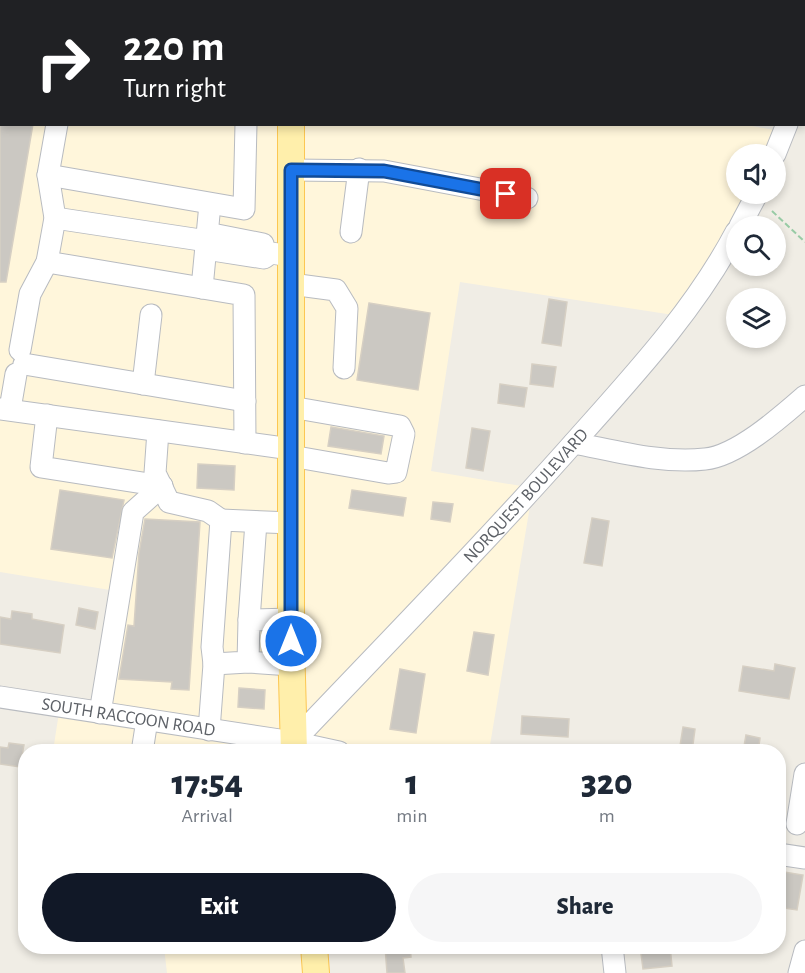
<!DOCTYPE html>
<html lang="en">
<head>
<meta charset="utf-8">
<style>
  body { margin:0; font-family:"Alegreya Sans",sans-serif; background:#f6f6f7; color:#1f2937; height:100vh; display:flex; flex-direction:column; font-size:22px; white-space:nowrap }
  * { box-sizing:border-box; margin:0 }
  p { font-size:20px; color:#747a83 }
  .icon { flex:none; width:33px; height:33px; fill:none; stroke:currentColor; stroke-width:2; stroke-linecap:round; stroke-linejoin:round }
  .map { position:relative; flex:1; overflow:hidden }
  .panel { position:absolute; left:18px; top:744px; width:768px; height:210px; display:flex; flex-direction:column; background:#fff; border-radius:24px; box-shadow:0 3px 9px #0003 }
  .panel>* { flex:none }
  .banner { position:absolute; left:0px; top:0px; width:806px; height:126px; box-shadow:0 3px 9px #0003; background:#202124; color:#fff; overflow:hidden }
  .tools { position:absolute; left:726px; top:144px; display:grid; gap:12px }
  .tools a { display:grid; place-items:center; width:60px; height:60px; border-radius:50%; background:#fff; box-shadow:0 3px 9px #0003; font-size:30px }
  .pin { position:absolute; display:grid; place-items:center; width:51px; height:51px; color:#fff; margin:-26px; border-radius:12px; box-shadow:0 3px 9px #0006 }
  .me { position:absolute; width:66px; margin:-33px; rotate:0deg; stroke-linejoin:round; filter:drop-shadow(0 0 4px #0008) }
  .turn { display:flex; align-items:center; gap:21px; height:126px; padding:0 24px; font-size:27px }
  .turn .icon { width:78px; height:78px; stroke-width:2.5 }
  .turn b { display:block; font-size:42px; line-height:51px }
  .eta { display:flex; justify-content:space-evenly; align-items:center; height:102px; text-align:center }
  .eta b { font-size:36px; font-weight:800; line-height:42px }
  .action { display:flex; gap:12px; margin-top:auto; padding:12px 24px }
  .action a { flex:1; height:69px; border-radius:36px; background:#111827; color:#fff; font-size:24px; font-weight:800; line-height:69px; text-align:center }
  .action a+a { background:#f6f6f7; color:#1f2937 }
  .map>svg:first-child { display:block }
  .commercial { fill:#fff6db }
  .building { fill:#cbc8c2; stroke:#d6cfc3; stroke-width:1.5 }
  .lines { fill:none; stroke-linecap:round; stroke-linejoin:round }
  .minor-casing { stroke:#b8bbc0; stroke-width:23 }
  .major-casing { stroke:#fcc752; stroke-width:28 }
  .path { stroke:#98cba5; stroke-width:2; stroke-dasharray:6 3; stroke-linecap:butt }
  .minor { stroke:#fff; stroke-width:21 }
  .major { stroke:#ffefab; stroke-width:26 }
  .route-casing { stroke:#114b97; stroke-width:15 }
  .route { stroke:#1a73e8; stroke-width:10 }
  .labels { text-anchor:middle; stroke-width:4.5; stroke-linejoin:round; paint-order:stroke }
  .street-label { font-size:18px; fill:#5d6167; stroke:#fff }
</style>
</head>
<body>
<div class="map">
<svg width="805" height="973" viewBox="0 0 805 973">
  <rect width="100%" height="100%" fill="#f0ede5"/>
  <path class="commercial" d="M0 0H574L2 2V124H741L785 132 775 154H736V194H757L680 316 460 282 431 471 533 488 489 751H53L60 706 91 711 110 590 0 572Z
    M164 947H314L316 973H167Z"/>
  <path class="building" d="M0 124H33L6 282H0Z
    M549 299 567 302 561 346 542 343Z
    M369 303 430 313 418 390 357 380Z
    M532 364 556 367 553 387 530 384Z
    M500 384 527 388 524 407 498 403Z
    M331 427 384 436 381 454 328 446Z
    M472 428 490 431 483 471 466 468Z
    M198 464 235 466 234 490 197 488Z
    M60 490 124 500 112 558 51 549Z
    M352 490 406 498 403 516 349 508Z
    M433 502 453 504 450 522 431 519Z
    M592 518 609 521 602 566 584 563Z
    M145 519 200 522 189 690 171 689 172 682 119 679 128 625 134 626 139 553Z
    M79 608 98 612 95 629 76 625Z
    M12 611 32 614V619L64 625 60 653 0 644V617L11 619Z
    M474 632 494 635 488 675 467 671Z
    M775 664 795 668 789 699 739 691 743 666 774 671Z
    M400 669 425 674 416 733 390 729Z
    M239 688 265 690 264 709 238 707Z
    M522 716 569 719 568 737 521 734Z
    M683 727 695 729 692 752H679Z
    M746 735 760 738 758 752H743Z
    M9 743 24 745 20 767 0 764V747L8 748Z
    M778 871 803 875 797 910 778 907Z
    M385 946H410L411 957 403 958 405 973H387Z
    M640 946H670L672 966 643 969Z"/>
  <g class="lines">
    <defs>
      <g id="minor">
        <path d="M151 0 160 2"/>
        <path d="M77 2V0"/>
        <path d="M332 2 333 0"/>
        <path d="M804 76 805 72"/>
        <path d="M775 154 787 124"/>
        <path d="M291 170 384 171 527 198"/>
        <path d="M48 175 244 209 246 124"/>
        <path d="M55 218 207 241"/>
        <path d="M740 226 757 194"/>
        <path d="M351 232 359 169"/>
        <path d="M207 233 263 244"/>
        <path d="M206 249 264 258 271 253 291 256"/>
        <path d="M47 262 244 295 245 443"/>
        <path d="M291 284 336 290 347 308 344 368"/>
        <path d="M202 288 210 204"/>
        <path d="M20 350 30 294 47 262 55 218 48 175 57 124"/>
        <path d="M24 364 245 401"/>
        <path d="M143 384 151 315"/>
        <path d="M0 409 291 449"/>
        <path d="M10 409 16 374"/>
        <path d="M47 415 41 467 162 486"/>
        <path d="M158 431 155 473 169 502 208 511 221 520"/>
        <path d="M574 443C616 451 662 464 705 459 737 456 781 417 805 396"/>
        <path d="M291 456 388 473 396 472 404 434 400 426 291 407"/>
        <path d="M249 620 256 522"/>
        <path d="M248 662 291 665"/>
        <path d="M214 664 212 647 221 520 291 523"/>
        <path id="s1" d="M0 697 293 742 339 752"/>
        <path d="M100 713 133 512 162 486"/>
        <path d="M209 730 214 664 248 662 249 620 291 619"/>
        <path id="s2" d="M293 742C389 641 487 541 579 437 636 373 696 308 736 232"/>
        <path d="M142 752 147 720"/>
        <path d="M797 824 805 774"/>
        <path d="M778 854 805 858"/>
        <path d="M612 946 615 973"/>
        <path d="M799 973 805 951"/>
      </g>
      <path id="major" d="M292 2V0
        M291 124V641L294 752
        M314 946 316 973"/>
    </defs>
    <use href="#minor" class="minor-casing"/>
    <use href="#major" class="major-casing"/>
    <path class="path" d="M772 211 805 242"/>
    <use href="#minor" class="minor"/>
    <use href="#major" class="major"/>
  </g>
  <g class="lines">
    <defs>
      <path id="route" d="M291 641V170L384 171 506 194"/>
    </defs>
    <use href="#route" class="route-casing"/>
    <use href="#route" class="route"/>
  </g>
  <g class="labels">
    <g class="street-label">
      <text dy="6" stroke="none"><textPath href="#s2" startOffset="339">NORQUEST BOULEVARD</textPath></text>
      <text dy="6" stroke="none"><textPath href="#s1" startOffset="130">SOUTH RACCOON ROAD</textPath></text>
    </g>
  </g>
</svg>
<div class="tools">
<a><svg class="icon" aria-label="sound" viewBox="0 0 24 24"><path d="M4 9h4l5-4v14l-5-4H4zM17 9q2 3 0 6"/></svg></a>
<a><svg class="icon" aria-label="search" viewBox="0 0 24 24"><circle cx="10" cy="10" r="6"/><path d="M15 15l6 6"/></svg></a>
<a><svg class="icon" aria-label="layers" viewBox="0 0 24 24"><path d="M12 4l9 5-9 5-9-5zM3 14l9 5 9-5"/></svg></a>
</div>
<div class="pin" style="left:506px;top:194px;background:#d93025"><svg class="icon" aria-label="arrive" viewBox="0 0 24 24"><path d="M6 21V4h12l-3 4 3 4H6"/></svg></div>
<svg class="me" style="left:291px;top:641px" viewBox="-20 -20 40 40"><circle r="17" fill="#1a73e8" stroke="#fff" stroke-width="3"/><path d="M0-11L8 9 0 5-8 9z" fill="#fff"/></svg>
<div class="banner">
<div class="turn"><svg class="icon" aria-label="right" viewBox="0 0 24 24"><path d="M7 20v-9h11M14 6l5 5-5 5"/></svg><div><b>220 m</b>Turn right</div></div>
</div>
<section class="panel">
<div class="eta">
<div><b>17:54</b><p>Arrival</p></div>
<div><b>1</b><p>min</p></div>
<div><b>320</b><p>m</p></div>
</div>
<div class="action"><a>Exit</a><a>Share</a></div>
</section>
</div>
</body>
</html>
